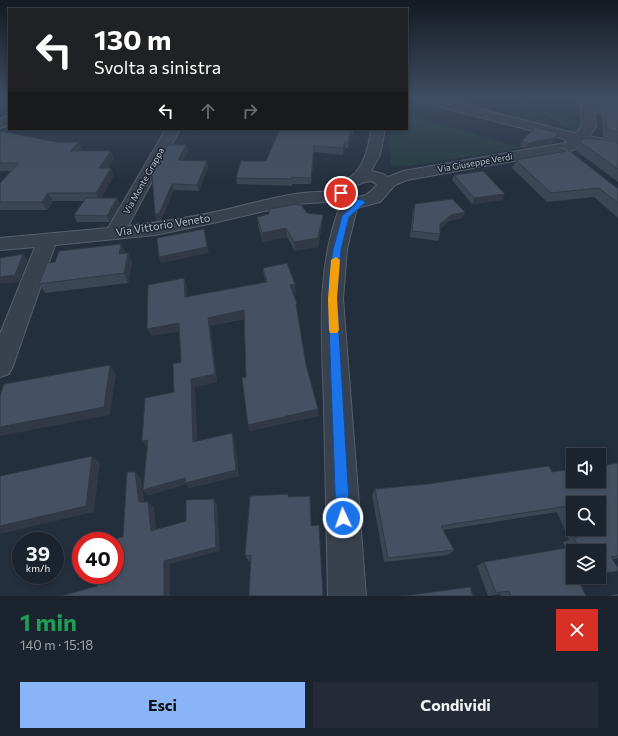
<!DOCTYPE html>
<html lang="it">
<head>
<meta charset="utf-8">
<style>
  body { margin:0; font-family:Commissioner,sans-serif; background:#242b36; color:#f1f3f6; height:100vh; display:flex; flex-direction:column; font-size:15px; white-space:nowrap }
  * { box-sizing:border-box; margin:0 }
  p { font-size:13px; color:#a0a4aa }
  .icon { flex:none; width:22px; height:22px; fill:none; stroke:currentColor; stroke-width:2; stroke-linecap:round; stroke-linejoin:round }
  .map { position:relative; height:596px; overflow:hidden }
  .panel { display:flex; flex-direction:column; background:#1b232e; flex:1 }
  .panel>* { flex:none }
  .top-card { position:absolute; left:8px; top:8px; width:400px; height:122px; border-radius:0px; box-shadow:0 2px 6px #0003,0 0 0 1px #39404a; background:#202124; color:#fff; overflow:hidden }
  .controls { position:absolute; left:566px; top:448px; display:grid; gap:8px }
  .controls a { display:grid; place-items:center; width:40px; height:40px; border-radius:0px; background:#1b232e; box-shadow:0 2px 6px #0003,0 0 0 1px #39404a; font-size:20px }
  .speed { position:absolute; left:12px; top:532px; display:flex; gap:8px; font-size:20px; font-weight:700; text-align:center }
  .speed>* { display:grid; place-content:center; width:52px; height:52px; border-radius:50%; background:#1b232e; box-shadow:0 2px 6px #0003,0 0 0 1px #39404a; line-height:1 }
  .speed small { font-size:10px; font-weight:400 }
  .speed .limit { border:6px solid #d22; background:#fff; color:#111 }
  .pin { position:absolute; display:grid; place-items:center; width:34px; height:34px; color:#fff; margin:-17px; border:2px solid #fff; border-radius:50%; box-shadow:0 1px 4px #0007 }
  .me { position:absolute; width:44px; margin:-22px; rotate:357deg; stroke-linejoin:round; filter:drop-shadow(0 0 3px #0008) }
  .turn { display:flex; align-items:center; gap:14px; height:84px; padding:0 20px; font-size:18px }
  .turn .icon { width:52px; height:52px; stroke-width:2.5 }
  .turn b { display:block; font-size:28px; line-height:34px }
  .lanes { display:flex; align-items:center; height:38px; padding:0 20px; background:#0003; justify-content:center; gap:20px; direction:ltr }
  .lanes .off { opacity:.35 }
  .round { display:grid; place-items:center; flex:none; width:42px; height:42px; border-radius:0px; background:#242b36 }
  .overview { display:flex; align-items:center; justify-content:space-between; height:68px; padding:0 20px }
  h1 { font-size:24px; font-weight:700; line-height:30px; color:#1e9e55 }
  .action { display:flex; gap:8px; margin-top:auto; padding:8px 20px }
  .action a { flex:1; height:46px; border-radius:0px; background:#8ab4f8; color:#111; font-size:16px; font-weight:700; line-height:46px; text-align:center }
  .action a+a { background:#242b36; color:#f1f3f6 }
  .map>svg:first-child { display:block }
  .green { fill:#263c3f }
  .lines { fill:none; stroke-linecap:round; stroke-linejoin:round }
  .stream { fill:#394c67; fill-rule:evenodd }
  .minor-casing { stroke:#565f6c; stroke-width:2 }
  .minor { fill:#38414e; fill-rule:evenodd }
  .wall { fill:#3b4654; fill-rule:evenodd }
  .shaded-wall { fill:#303945 }
  .building { fill:#455162; stroke:#303945 }
  .route { fill:#1a73e8; stroke:#114b97 }
  .slow { fill:#f59e0b }
  .labels { text-anchor:middle; stroke-width:3; stroke-linejoin:round; paint-order:stroke }
  .far-street-label { font-size:9px; fill:#b4bcc9; stroke:#1d2633 }
  .street-label { font-size:11px; fill:#b4bcc9; stroke:#1d2633 }
</style>
</head>
<body>
<div class="map">
<svg width="618" height="596" viewBox="0 0 618 596">
  <rect width="100%" height="100%" fill="#242f3e"/>
  <path class="green" d="M432 97H477L473 107Z
    M538 109 583 122 581 130 574 132 537 110Z
    M525 111H528L563 133 515 120Z
    M407 114 523 148 401 167 392 166 391 163 389 145 390 129H407Z"/>
  <g class="lines">
    <path class="stream" d="M8 114H9V116L0 120V118Z"/>
    <defs>
      <path id="minor" d="M412 97H433L574 133 577 132 582 126 580 97H592L596 127 589 136 618 142V150L581 143 574 150 569 151 407 180 395 185 380 202 357 208 347 249 343 299 366 596H328C327 532 325 469 324 405 322 337 315 268 341 204L325 202 295 204 213 223 155 235 55 245 13 366 9 374 0 377V334L35 247 0 250V238L108 228 166 129H180L128 226C163 222 199 216 233 208 266 200 299 190 333 192 338 184 344 181 352 176 365 165 369 145 371 129H385L380 155 371 171 383 174 388 177 403 171 565 143 567 142 564 139 414 100ZM371 181 375 183 377 185C369 194 363 199 351 196L349 193C354 185 362 182 371 181Z
        M9 116V125L0 128V119Z"/>
    </defs>
    <use href="#minor" class="minor-casing"/>
    <use href="#minor" class="minor"/>
  </g>
  <path class="wall" d="M0 97H9V107L0 106Z
    M505 97H536L533 100H530L527 103Z
    M594 97H618V141L603 137 602 114H596Z
    M181 129H200L198 132 181 130Z
    M280 129H354L353 135H351L348 148H345L343 155 314 152 311 184H292V186L237 184 236 178 266 161Z
    M0 131 82 150 81 151 114 158 108 168 114 176 101 198H117L120 205 110 222H77L74 215 84 201H53L47 210H0V183L11 171H0Z
    M556 138 551 144 525 148 520 147 522 141Z
    M580 142H618V182L575 150Z
    M563 146 617 188H618V218L594 197 547 202 512 168 516 160 552 153 555 148Z
    M188 151 183 160 207 161 208 167 199 191 174 190 161 220 157 221 155 214 152 174Z
    M454 175 502 200 472 204 452 180Z
    M415 204 465 212 462 218 449 221 440 229V234L438 241 410 237 413 210Z
    M307 213 322 224 318 247 295 251 287 237 263 242 258 226 257 217Z
    M126 253H128L132 262 128 283 45 293 39 284Z
    M263 268 296 292 293 293 297 312 306 365 318 416 250 431 248 425 244 319 210 326 217 382 195 387 197 441 232 433 234 440 239 476 189 488 186 484 149 495 143 490 147 447 142 441 174 392 181 362 179 331 151 336 184 278 187 287V297L266 282 264 276Z
    M618 463V558L612 559 618 571 599 575V551L573 577H588L578 579 586 596H501L500 594 488 596 477 566 484 562 566 548 563 542 569 540 557 512 443 530 454 550 448 555 384 562 372 495 375 489 552 472ZM573 503 599 529H573Z
    M288 497 311 526 251 560 249 561 245 556Z
    M618 594V596H612L611 595Z"/>
  <path class="shaded-wall" d="M529 97H531L530 100 527 103Z
    M351 129V135L348 148V142Z
    M559 133 556 138 551 144 525 148 528 143Z
    M79 142 82 150 74 159 70 151Z
    M345 142V148L343 155V148Z
    M186 145 188 151 180 166 178 160Z
    M314 146V152L311 184V178Z
    M111 151 114 158 103 176 99 168Z
    M207 161 208 167 199 191 197 185Z
    M111 168 114 176 100 201 96 193Z
    M172 184 174 190 161 220 157 221 155 214Z
    M48 193 53 201 47 210 42 202Z
    M505 194 502 200 472 204 474 198Z
    M117 198 120 205 110 222 107 216Z
    M465 212 462 218 449 221 438 230 440 224 451 215Z
    M323 215 322 224 318 247 295 251 294 242Z
    M286 228 287 237 263 242 262 233Z
    M204 229 209 253 161 263 159 257Z
    M121 244 126 253 119 254Z
    M128 253 132 262 128 283 124 273Z
    M23 254 28 261 19 282 0 284V285V277Z
    M184 278 187 287 188 305 185 297Z
    M295 284 296 292 291 293 290 285Z
    M244 310 245 318 210 326 217 382 195 387 197 448 193 442 191 379 208 318Z
    M179 323 182 331 151 336 147 329Z
    M110 365 116 374 110 415 0 436V427Z
    M318 409V416L250 431 248 425Z
    M232 433 234 440 239 476 189 488 186 484 149 495 143 490Z
    M148 440 147 447 142 441Z
    M92 456 100 463 94 512 0 534V526Z
    M135 472 141 478 145 507 139 502Z
    M214 499 217 504 220 551 170 564V596H164V561Z
    M148 502 154 507 157 535 151 531Z"/>
  <path class="building" d="M0 97H9V102L0 100Z
    M599 97H618V132L607 129 606 107 600 106Z
    M535 127 559 133 554 138 528 143 522 141Z
    M280 129H351L348 142H345L343 148 314 146 311 178 292 177V179L236 178 241 161H266Z
    M0 131 56 142H79L70 151H111L99 168H111L96 193H48L42 202H0V183L19 163H0Z
    M583 139H600L618 142V169L580 142Z
    M168 145H186L178 160 207 161 197 185 172 184 159 214H155L152 174Z
    M563 146 617 188H618V203L599 188 551 193 516 160 566 151 555 148Z
    M483 171 505 194 474 198 454 175Z
    M86 198H117L107 216 74 215Z
    M452 199 465 212 451 215 440 224V234L412 231 415 204Z
    M297 204 302 206 307 213 323 215 318 238 294 242 286 228 262 233 257 217 269 214V209Z
    M204 229 207 247 159 257 157 238Z
    M121 244 119 254 128 253 124 273 39 284 47 263 55 262 59 251Z
    M23 254 15 275 0 277V258Z
    M287 263 295 284 290 285 297 304H296L306 365 318 409 248 425 242 378 246 377 244 310 208 318 215 374 191 379 193 442 232 433 236 470 185 483V478L143 490 148 440 142 441 145 398 174 392 173 364 181 362 179 323 147 329 148 285 184 278 185 297 267 282 263 268Z
    M110 365 104 407 0 427V396L4 384Z
    M92 456 86 506 0 526V476Z
    M618 463V556L611 557 618 568V571L599 574V551H573V577H583L577 578 586 596H511L509 591 496 593 484 562 578 546 574 538 581 536 578 529H599V503H573V519L567 506 441 526 454 550 388 558 375 489 428 484 549 466 552 472 573 469V481H599V466Z
    M127 472H135L139 502H148L151 531 186 521V500L214 499 216 547 164 561V596H61L97 586 98 575H115V541H103L123 537Z
    M288 494V497L310 496 311 526 319 525 323 596H249L251 555 245 556 250 496Z
    M470 587 473 596H403Z"/>
  <linearGradient id="sky" x2="0" y2="1"><stop stop-color="#141a22"/><stop offset="0.54" stop-color="#3f4d63"/><stop offset="1" stop-color="#3f4d63" stop-opacity="0"/></linearGradient>
  <rect width="618" height="181" fill="url(#sky)"/>
  <path class="route" d="M341 191 344 192 348 198C353 199 362 199 366 202L349 217 341 250 338 276 337 299 350 518 348 523 343 525 338 523 336 518 328 299 329 276 333 250 342 216 355 204 342 201 338 193Z"/>
  <path class="slow" d="M336 257 340 260 337 299 339 330 337 333H330L329 330 328 299 331 260Z"/>
  <g class="labels">
    <g class="far-street-label">
      <text transform="translate(475 163) rotate(-10)" y="3">Via Giuseppe Verdi</text>
      <text transform="translate(144 181) rotate(-61)" y="3">Via Monte Grappa</text>
    </g>
    <g class="street-label">
      <text transform="translate(163 225) rotate(-9)" y="4">Via Vittorio Veneto</text>
    </g>
  </g>
</svg>
<div class="controls">
<a><svg class="icon" aria-label="sound" viewBox="0 0 24 24"><path d="M4 9h4l5-4v14l-5-4H4zM17 9q2 3 0 6"/></svg></a>
<a><svg class="icon" aria-label="search" viewBox="0 0 24 24"><circle cx="10" cy="10" r="6"/><path d="M15 15l6 6"/></svg></a>
<a><svg class="icon" aria-label="layers" viewBox="0 0 24 24"><path d="M12 4l9 5-9 5-9-5zM3 14l9 5 9-5"/></svg></a>
</div>
<div class="speed"><div>39<small>km/h</small></div><div class="limit">40</div></div>
<div class="pin" style="left:341px;top:193px;background:#d93025"><svg class="icon" aria-label="arrive" viewBox="0 0 24 24"><path d="M6 21V4h12l-3 4 3 4H6"/></svg></div>
<svg class="me" style="left:343px;top:518px" viewBox="-20 -20 40 40"><circle r="17" fill="#1a73e8" stroke="#fff" stroke-width="3"/><path d="M0-11L8 9 0 5-8 9z" fill="#fff"/></svg>
<div class="top-card">
<div class="turn"><svg class="icon" aria-label="left" viewBox="0 0 24 24"><path d="M17 20v-9H6M10 6l-5 5 5 5"/></svg><div><b>130 m</b>Svolta a sinistra</div></div>
<div class="lanes"><svg class="icon" aria-label="left" viewBox="0 0 24 24"><path d="M17 20v-9H6M10 6l-5 5 5 5"/></svg><svg class="icon off" aria-label="ahead" viewBox="0 0 24 24"><path d="M12 20V5M6 11l6-6 6 6"/></svg><svg class="icon off" aria-label="right" viewBox="0 0 24 24"><path d="M7 20v-9h11M14 6l5 5-5 5"/></svg></div>
</div>
</div>
<section class="panel">
<div class="overview"><div><h1>1 min</h1><p>140 m · 15:18</p></div><a class="round" style="background:#d93025;color:#fff"><svg class="icon" aria-label="close" viewBox="0 0 24 24"><path d="M6 6l12 12M18 6L6 18"/></svg></a></div>
<div class="action"><a>Esci</a><a>Condividi</a></div>
</section>
</body>
</html>
